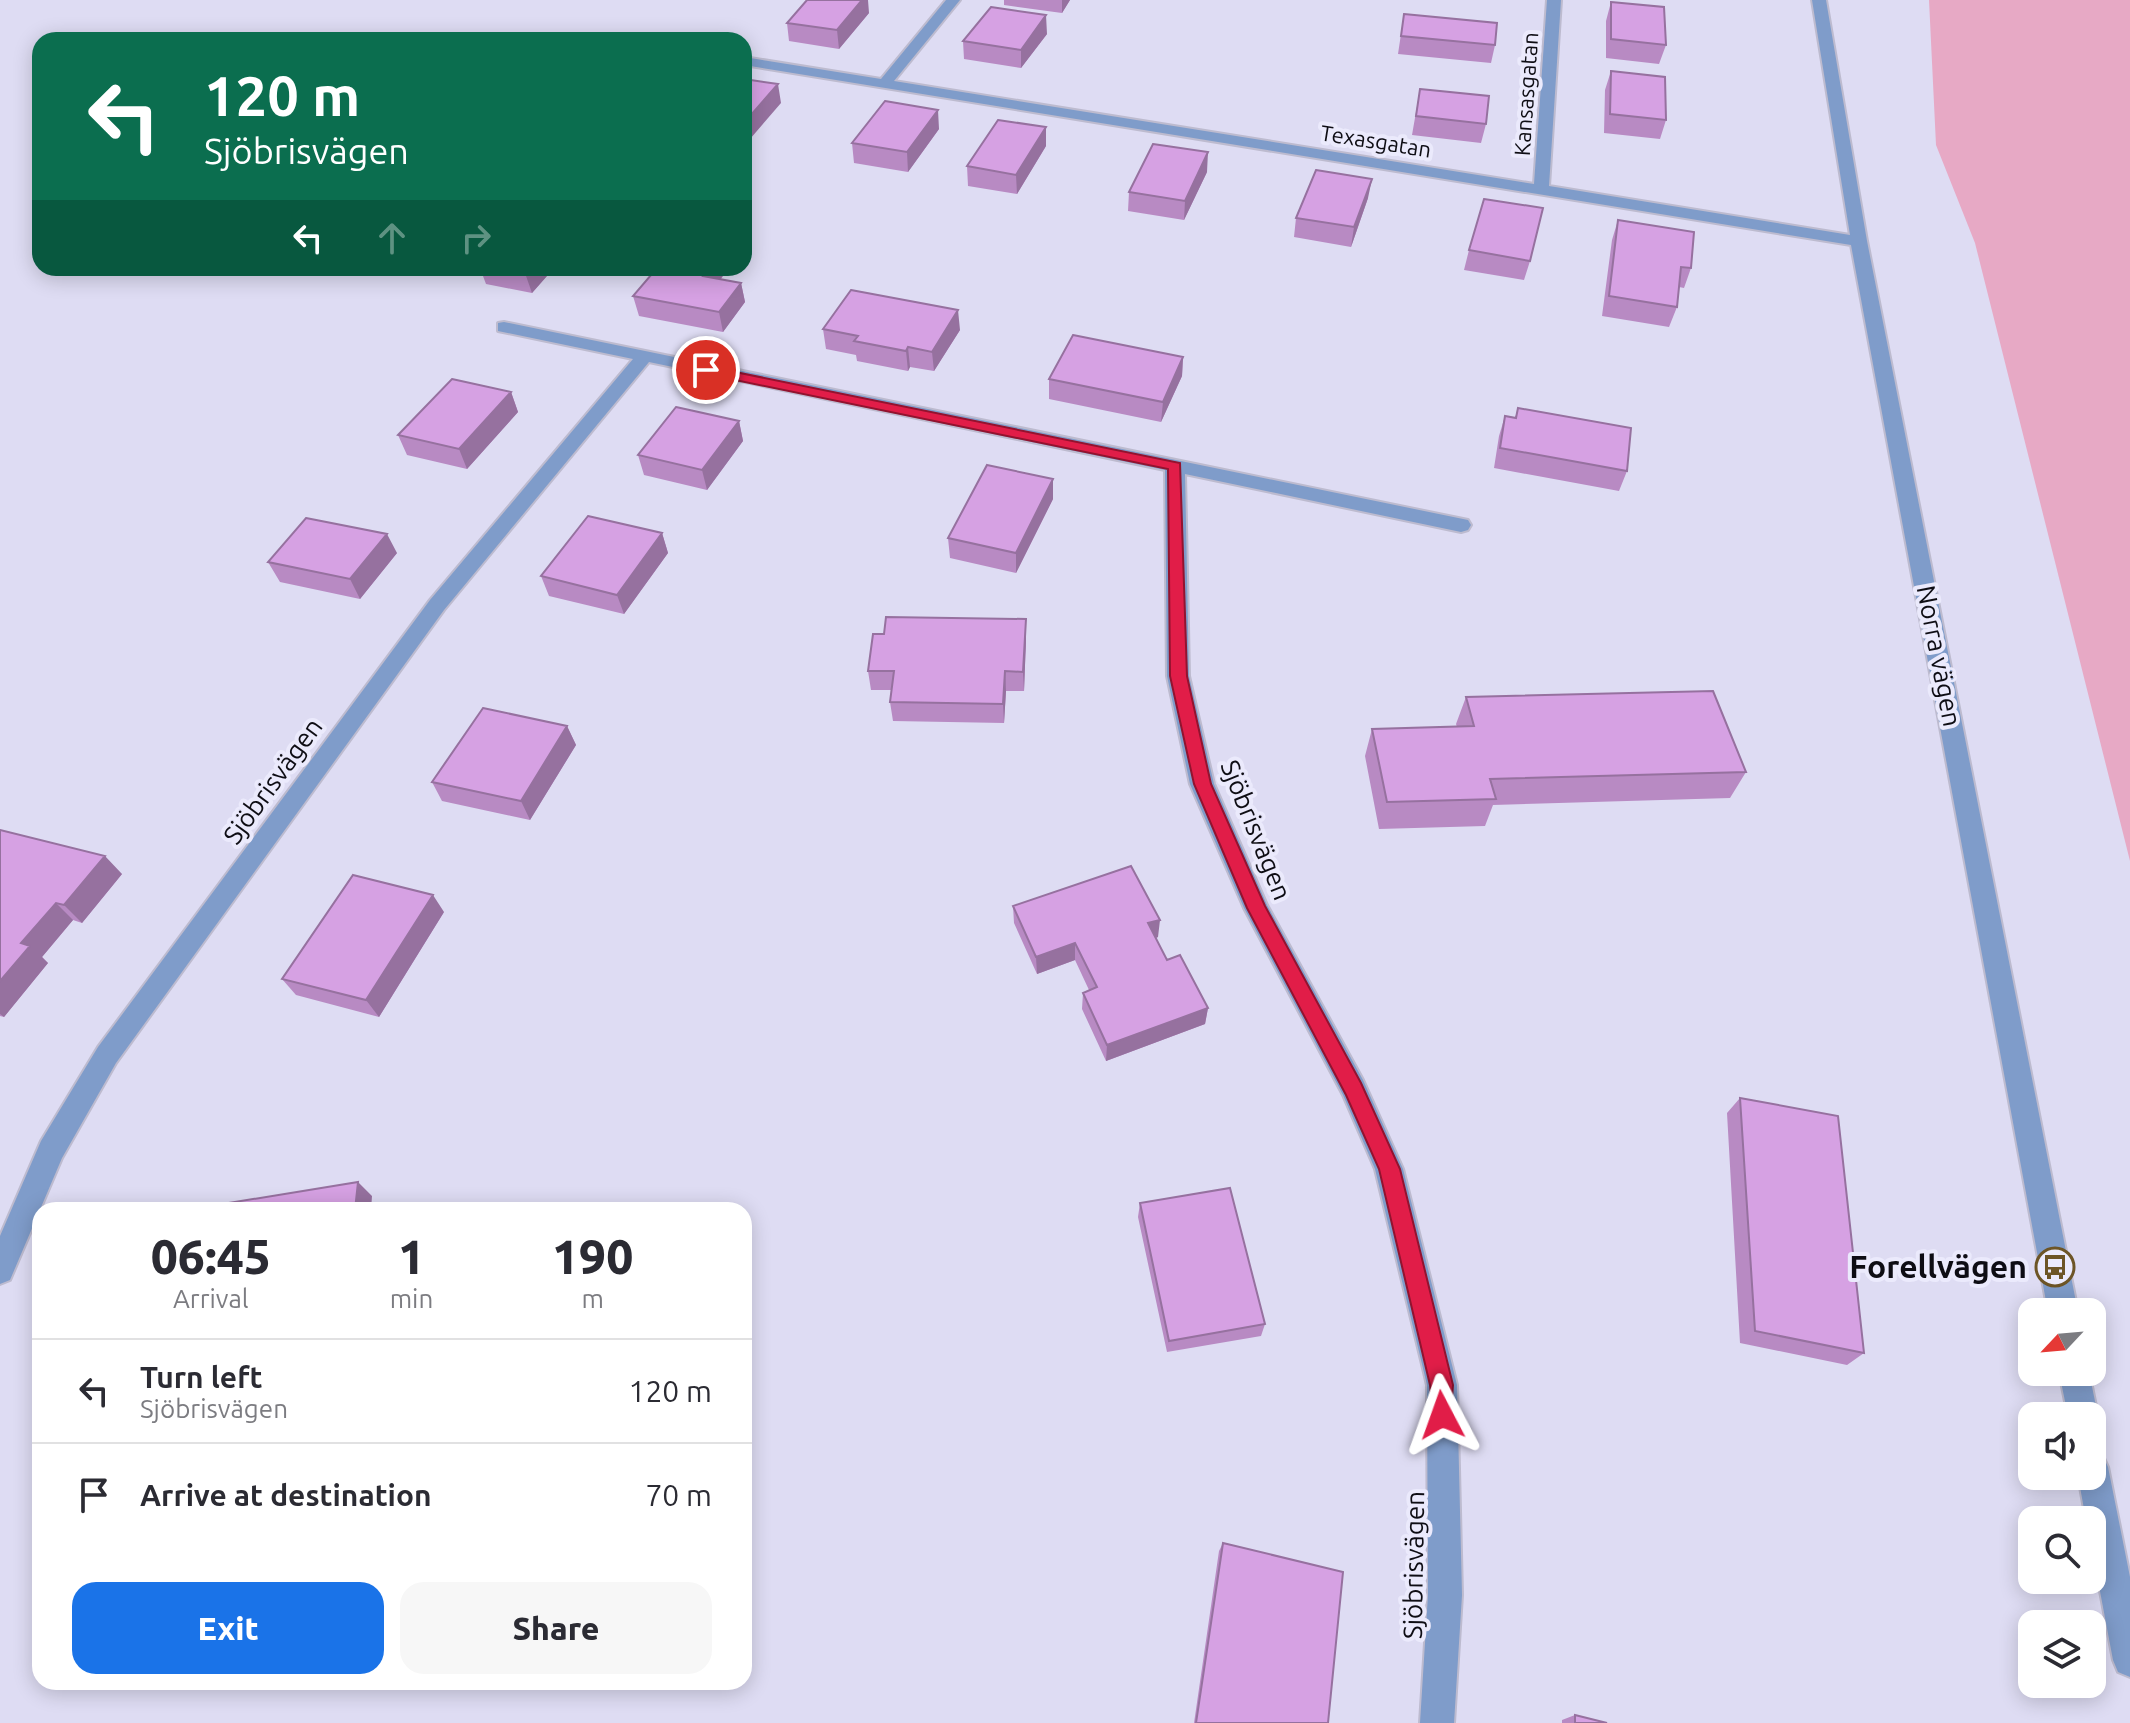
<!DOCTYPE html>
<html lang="en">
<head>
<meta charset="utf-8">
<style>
  body { margin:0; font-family:Ubuntu,sans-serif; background:#f7f7f7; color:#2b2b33; height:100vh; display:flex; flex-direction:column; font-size:30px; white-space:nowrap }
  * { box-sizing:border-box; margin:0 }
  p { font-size:26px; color:#7c7c81 }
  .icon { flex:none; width:44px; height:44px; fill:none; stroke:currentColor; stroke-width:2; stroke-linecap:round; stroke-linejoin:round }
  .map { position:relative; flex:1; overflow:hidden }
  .side { position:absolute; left:32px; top:1202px; width:720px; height:488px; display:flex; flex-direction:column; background:#fff; border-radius:24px; box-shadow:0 4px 20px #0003 }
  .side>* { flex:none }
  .guide { position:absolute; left:32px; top:32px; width:720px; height:244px; border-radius:24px; box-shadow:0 4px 20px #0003; background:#0b6e4f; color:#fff; overflow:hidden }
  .needle { width:52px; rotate:244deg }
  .fabs { position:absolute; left:2018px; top:1298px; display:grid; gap:16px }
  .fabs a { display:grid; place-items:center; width:88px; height:88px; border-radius:16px; background:#fff; box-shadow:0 4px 20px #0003; font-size:40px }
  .pin { position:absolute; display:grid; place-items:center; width:68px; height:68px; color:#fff; margin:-34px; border:4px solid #fff; border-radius:50%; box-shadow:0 2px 8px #0007 }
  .me { position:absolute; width:88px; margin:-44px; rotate:356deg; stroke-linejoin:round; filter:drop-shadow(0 0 6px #0008) }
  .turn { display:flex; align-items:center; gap:28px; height:168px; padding:0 40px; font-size:36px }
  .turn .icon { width:104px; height:104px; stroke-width:2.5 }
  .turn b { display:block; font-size:56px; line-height:68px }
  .lanes { display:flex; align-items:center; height:76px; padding:0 40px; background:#0003; justify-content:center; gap:40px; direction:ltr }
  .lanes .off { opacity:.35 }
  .eta { display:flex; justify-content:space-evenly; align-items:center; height:136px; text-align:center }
  .eta b { font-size:48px; font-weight:800; line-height:56px }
  .action { display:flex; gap:16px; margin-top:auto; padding:16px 40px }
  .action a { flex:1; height:92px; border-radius:24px; background:#1a73e8; color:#fff; font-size:32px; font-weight:800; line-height:92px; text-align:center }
  .action a+a { background:#f7f7f7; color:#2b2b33 }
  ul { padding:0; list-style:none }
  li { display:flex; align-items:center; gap:24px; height:104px; padding:0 40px; border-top:2px solid #e1e1e2 }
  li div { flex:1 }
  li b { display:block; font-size:30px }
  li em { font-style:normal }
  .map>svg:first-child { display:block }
  .green { fill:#e7a9c5 }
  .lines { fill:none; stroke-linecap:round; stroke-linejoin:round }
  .minor-casing { stroke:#bdbbcf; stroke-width:4 }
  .minor { fill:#7f9cca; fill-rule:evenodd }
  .wall { fill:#b88ac3 }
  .shaded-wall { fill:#96719f }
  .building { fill:#d6a1e3; stroke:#96719f; stroke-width:2 }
  .route { fill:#e11d48; stroke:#92132f; stroke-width:2 }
  .labels { text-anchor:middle; stroke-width:8; stroke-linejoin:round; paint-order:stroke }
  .far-street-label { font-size:22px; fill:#0e0d14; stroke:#ebeafc }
  .street-label { font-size:26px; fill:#0e0d14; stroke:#ebeafc }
  .near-poi-label { font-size:32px; font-weight:bold; fill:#0e0d14; stroke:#ebeafc; text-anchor:end }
</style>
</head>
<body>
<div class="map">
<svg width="2130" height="1723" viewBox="0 0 2130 1723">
  <rect width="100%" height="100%" fill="#dedcf3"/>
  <path class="green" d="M1929 0H2130V861L1975 243 1936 145Z"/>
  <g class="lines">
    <defs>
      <path id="minor" d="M946 0H960L894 81 1534 184 1547 0H1561L1549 186 1850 235 1812 0H1826L1867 241 2078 1312H2048L1851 245 744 65V57L881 79Z
        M504 322 1468 520 1471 525 1468 530 1461 532 1185 474 1189 676 1214 784 1267 905 1363 1080 1403 1169 1457 1385 1462 1595 1454 1723H1420L1428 1595 1427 1385 1375 1169 1343 1095 1244 908 1190 784 1167 676 1165 470 649 362 444 610 116 1063 62 1158 10 1280 0 1284V1236L41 1141 98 1047 430 600 633 359 498 331V323Z
        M2059 1372H2089L2098 1416 2094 1427 2092 1416H2068Z
        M2092 1451 2103 1456 2108 1467 2130 1577V1677L2118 1672 2113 1660 2092 1549V1520H2086L2078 1476H2092Z"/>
    </defs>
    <use href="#minor" class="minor-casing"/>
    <use href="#minor" class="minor"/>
  </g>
  <path class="wall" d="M1004 0H1070L1062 13 1004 5Z
    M1611 2 1666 45 1659 64 1606 58V21Z
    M869 13 839 49 789 41 787 23Z
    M1404 14 1495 45 1491 63 1398 54Z
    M1047 34 1021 68 964 59 963 41Z
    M1611 71 1666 120 1660 139 1604 133 1605 90Z
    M1420 89 1486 124 1481 143 1412 135Z
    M939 129 908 172 854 163 852 143Z
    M1046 146 1017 194 968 186 967 166Z
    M1207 172 1184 220 1128 211 1129 192Z
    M1368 198 1351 247 1294 237 1296 218Z
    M1618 220 1691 268 1684 288 1679 287 1677 307 1669 327 1602 316 1612 240Z
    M1469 250 1530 261 1524 280 1464 270Z
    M480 268H554L532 293 486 284Z
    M725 273 721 279 741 283 745 302 723 332 639 316 633 296Z
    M823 329 960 330 934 371 910 367 908 371 857 361 856 355 826 349Z
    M1183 357 1182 376 1161 422 1049 399V379Z
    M511 392 518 412 467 469 407 455 398 435Z
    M1518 408 1627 471 1619 491 1494 468 1499 436 1505 416 1515 418Z
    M739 421 743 441 707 490 644 475 638 455Z
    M1053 479V499L1016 573 950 558 948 538Z
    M662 533 668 553 624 614 549 596 541 576Z
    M397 553 360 599 280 582 268 562Z
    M1026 639 1024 691H1006L1004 723 893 721 890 702 892 690H871L868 671Z
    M1466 697 1746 772 1730 798 1493 805 1485 826 1379 829 1365 756 1372 729 1457 727 1456 724Z
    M567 726 576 745 530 820 442 801 432 782Z
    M0 830 122 874 82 923 73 920 42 957 48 963 4 1017 0 1016Z
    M1013 906 1158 937 1156 938 1167 960 1208 1008 1205 1024 1106 1061 1082 1009 1083 993 1089 990 1075 960 1037 974 1014 923Z
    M444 912 379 1017 296 995 282 979Z
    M1740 1098 1864 1353 1847 1365 1740 1343 1727 1113Z
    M1140 1203 1265 1324 1261 1336 1167 1352 1138 1217Z
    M1223 1543 1328 1723H1194L1219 1551Z
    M1575 1715 1607 1723H1562V1720Z"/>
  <path class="shaded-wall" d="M862 0H868L869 13 839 49 837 30Z
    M1062 0H1070L1062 13Z
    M1046 15 1047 34 1021 68V50Z
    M778 84 781 103 744 146V123Z
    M938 110 939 129 908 172 907 152Z
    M1046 127V146L1017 194 1016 175Z
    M1208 152 1207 172 1184 220 1185 201Z
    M1372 179 1368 198 1351 247 1354 227Z
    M530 268H554L532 293 525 273Z
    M709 268H724L725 273 708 295 703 276Z
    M741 283 745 302 723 332 719 312Z
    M958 310 960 330 934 371 932 352Z
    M908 347 910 367 908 371 906 351Z
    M1183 357 1182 376 1161 422 1163 402Z
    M511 392 518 412 467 469 459 449Z
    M739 421 743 441 707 490 702 470Z
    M1053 479V499L1016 573V553Z
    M662 533 668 553 624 614 617 595Z
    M387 534 397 553 360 599 350 579Z
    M1026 619V639L1024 691 1023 672Z
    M1005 671 1006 691 1004 723 1003 704Z
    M567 726 576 745 530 820 521 801Z
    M105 856 122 874 82 923 64 905Z
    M433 895 444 912 379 1017 366 1000Z
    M56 903 73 920 42 957 48 963 4 1017 0 1014V981L21 943Z
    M1160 920 1158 937 1147 941 1148 923Z
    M1075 943V960L1037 974 1036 957Z
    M1208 1008 1205 1024 1106 1061 1107 1045Z
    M358 1182 372 1196 371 1210H355Z"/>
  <path class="building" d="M807 0H862L837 30 787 23Z
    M1611 2 1664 7 1666 45 1611 39Z
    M991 7 1046 15 1021 50 963 41Z
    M1404 14 1497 23 1495 45 1401 36Z
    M1611 71 1665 77 1666 120 1610 114Z
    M744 79 778 84 744 123Z
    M1420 89 1489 96 1486 124 1416 116Z
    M885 101 938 110 907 152 852 143Z
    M998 120 1046 127 1016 175 967 166Z
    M1153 144 1208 152 1185 201 1129 192Z
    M1316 170 1372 179 1354 227 1296 218Z
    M1484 199 1543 208 1530 261 1469 250Z
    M1618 220 1694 232 1691 268 1681 267 1677 307 1609 296Z
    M500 268H530L525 273Z
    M657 268H709L703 276 741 283 719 312 633 296Z
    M851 290 958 310 932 352 908 347 906 351 854 341 858 336 823 329Z
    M1073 335 1183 357 1163 402 1049 379Z
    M452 379 511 392 459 449 398 435Z
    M676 407 739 421 702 470 638 455Z
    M1518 408 1631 428 1627 471 1500 448 1505 416 1516 418Z
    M987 465 1053 479 1016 553 948 538Z
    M588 516 662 533 617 595 541 576Z
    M306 518 387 534 350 579 268 562Z
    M886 617 1026 619 1023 672 1005 671 1003 704 890 702 894 671H868L873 634H884Z
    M1713 691 1746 772 1490 779 1496 799 1387 802 1372 729 1474 726 1466 697Z
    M483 708 567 726 521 801 432 782Z
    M0 830 105 856 64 905 56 903 21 943 30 946 0 981Z
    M1131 866 1160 920 1148 923 1167 960 1180 955 1208 1008 1107 1045 1083 993 1097 987 1075 943 1036 957 1013 906Z
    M353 875 433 895 366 1000 282 979Z
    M1740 1098 1838 1116 1864 1353 1755 1331Z
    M358 1182 355 1210H186Z
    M1230 1188 1265 1324 1169 1341 1140 1203Z
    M1223 1543 1343 1572 1328 1723H1196Z
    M1575 1715 1607 1723H1575Z"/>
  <path class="route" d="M706 366 1180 463 1187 676 1211 784 1265 906 1361 1083 1400 1169 1453 1385 1450 1423 1442 1426 1434 1423 1430 1385 1379 1169 1346 1095 1247 908 1194 784 1170 676 1168 469 701 373V367Z"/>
  <defs>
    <symbol id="bus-ring" viewBox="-11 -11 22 22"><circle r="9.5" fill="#ebeafc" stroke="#6d5526" stroke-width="1.5"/><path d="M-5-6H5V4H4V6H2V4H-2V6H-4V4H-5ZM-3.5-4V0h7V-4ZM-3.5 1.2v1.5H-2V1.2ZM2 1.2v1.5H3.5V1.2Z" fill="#6d5526"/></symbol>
  </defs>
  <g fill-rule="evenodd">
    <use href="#bus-ring" x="2033" y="1245" width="44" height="44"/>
  </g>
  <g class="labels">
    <g class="far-street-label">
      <text transform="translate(1526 94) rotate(-86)" y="8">Kansasgatan</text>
      <text transform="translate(1376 141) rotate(9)" y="8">Texasgatan</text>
    </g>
    <g class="street-label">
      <text transform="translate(1939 656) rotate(79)" y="9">Norra vägen</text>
      <text transform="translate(273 781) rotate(-54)" y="9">Sjöbrisvägen</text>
      <text transform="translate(1256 830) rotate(68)" y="9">Sjöbrisvägen</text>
      <text transform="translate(1414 1565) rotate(-89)" y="9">Sjöbrisvägen</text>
    </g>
    <g class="near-poi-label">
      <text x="2027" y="1278">Forellvägen</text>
    </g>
  </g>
</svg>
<div class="fabs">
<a><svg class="needle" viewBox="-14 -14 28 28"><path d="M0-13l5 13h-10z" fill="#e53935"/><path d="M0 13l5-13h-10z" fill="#7c7c81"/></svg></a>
<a><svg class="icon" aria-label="sound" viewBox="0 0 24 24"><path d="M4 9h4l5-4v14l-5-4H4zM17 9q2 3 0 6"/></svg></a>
<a><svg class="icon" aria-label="search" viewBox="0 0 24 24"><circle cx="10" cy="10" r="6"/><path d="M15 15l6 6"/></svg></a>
<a><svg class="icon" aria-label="layers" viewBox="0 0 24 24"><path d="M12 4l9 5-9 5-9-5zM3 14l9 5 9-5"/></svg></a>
</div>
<div class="pin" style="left:706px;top:370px;background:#d93025"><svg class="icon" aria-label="arrive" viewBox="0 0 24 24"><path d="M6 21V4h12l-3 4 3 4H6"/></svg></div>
<svg class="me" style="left:1442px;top:1415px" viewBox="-20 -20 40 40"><path d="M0-17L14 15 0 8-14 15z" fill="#e11d48" stroke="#fff" stroke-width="4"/></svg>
<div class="guide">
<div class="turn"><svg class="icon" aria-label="left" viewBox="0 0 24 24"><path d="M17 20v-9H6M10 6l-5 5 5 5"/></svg><div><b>120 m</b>Sjöbrisvägen</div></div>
<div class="lanes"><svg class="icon" aria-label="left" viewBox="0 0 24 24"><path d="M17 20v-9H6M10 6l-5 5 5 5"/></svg><svg class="icon off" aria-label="ahead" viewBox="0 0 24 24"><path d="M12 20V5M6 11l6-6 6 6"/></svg><svg class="icon off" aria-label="right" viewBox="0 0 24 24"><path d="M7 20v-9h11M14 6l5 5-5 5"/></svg></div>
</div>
<section class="side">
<div class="eta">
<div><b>06:45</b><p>Arrival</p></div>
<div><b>1</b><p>min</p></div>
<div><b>190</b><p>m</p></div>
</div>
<ul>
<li><svg class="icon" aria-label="left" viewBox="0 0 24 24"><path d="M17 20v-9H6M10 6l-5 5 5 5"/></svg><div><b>Turn left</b><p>Sjöbrisvägen</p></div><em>120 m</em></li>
<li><svg class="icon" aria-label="arrive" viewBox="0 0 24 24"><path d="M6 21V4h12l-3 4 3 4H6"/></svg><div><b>Arrive at destination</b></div><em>70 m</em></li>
</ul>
<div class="action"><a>Exit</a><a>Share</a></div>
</section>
</div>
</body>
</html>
